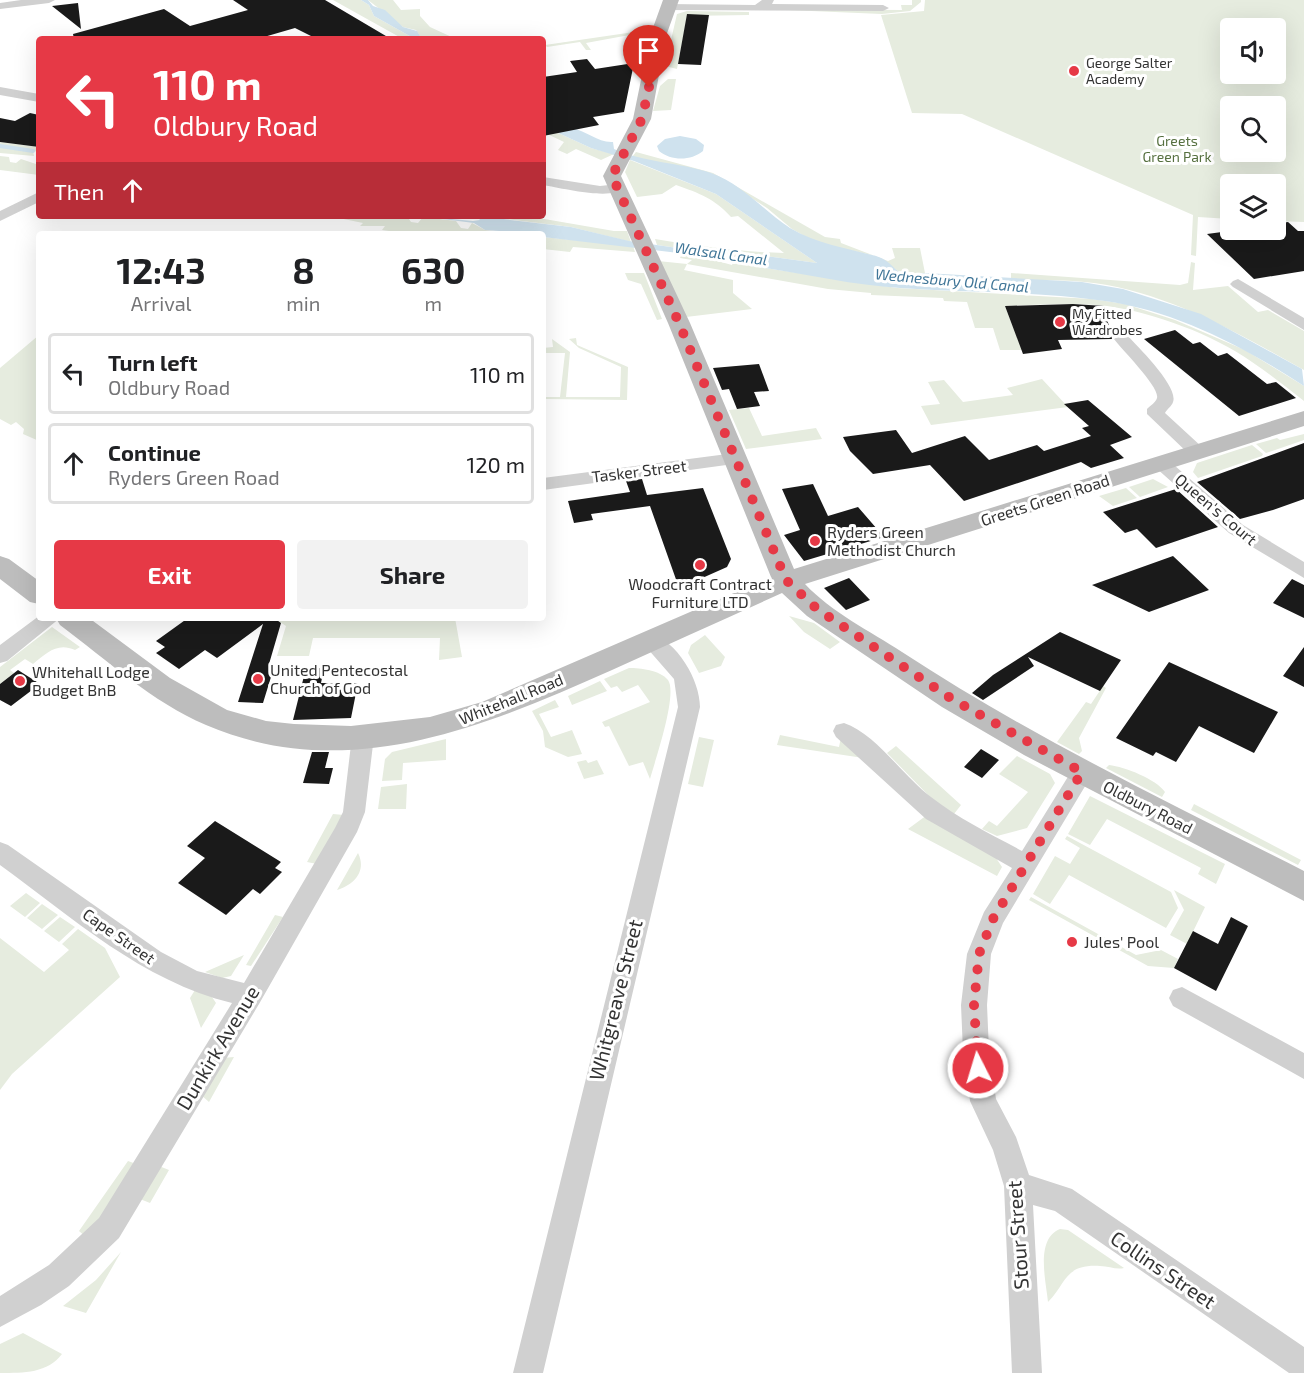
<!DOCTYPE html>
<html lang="en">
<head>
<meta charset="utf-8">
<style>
  body { margin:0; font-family:"Exo 2",sans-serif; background:#f2f2f2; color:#202124; height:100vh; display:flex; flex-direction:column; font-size:22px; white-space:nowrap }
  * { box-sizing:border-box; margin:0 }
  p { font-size:20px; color:#757577 }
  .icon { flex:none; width:33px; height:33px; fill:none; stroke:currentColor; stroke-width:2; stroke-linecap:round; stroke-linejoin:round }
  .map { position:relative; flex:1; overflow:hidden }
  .drawer { position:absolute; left:36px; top:231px; width:510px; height:390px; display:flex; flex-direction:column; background:#fff; border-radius:6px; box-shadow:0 6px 24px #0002 }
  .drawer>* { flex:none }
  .hud { position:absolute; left:36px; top:36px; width:510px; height:183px; border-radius:6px; box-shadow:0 6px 24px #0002; background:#e63946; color:#fff; overflow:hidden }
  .tools { position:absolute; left:1220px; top:18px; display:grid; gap:12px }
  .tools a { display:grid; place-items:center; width:66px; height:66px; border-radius:6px; background:#fff; box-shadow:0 6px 24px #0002; font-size:30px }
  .pin { position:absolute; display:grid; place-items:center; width:51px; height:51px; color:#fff; margin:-62px -26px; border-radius:50% 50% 50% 0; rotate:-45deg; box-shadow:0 0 6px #0007 }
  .pin .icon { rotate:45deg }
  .me { position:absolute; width:66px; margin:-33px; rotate:355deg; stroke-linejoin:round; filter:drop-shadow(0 0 4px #0008) }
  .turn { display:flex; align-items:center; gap:21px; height:126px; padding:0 18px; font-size:27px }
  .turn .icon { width:78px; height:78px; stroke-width:2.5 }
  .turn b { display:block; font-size:42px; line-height:51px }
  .then { display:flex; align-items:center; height:57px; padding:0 18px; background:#0003; gap:12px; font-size:22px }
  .eta { display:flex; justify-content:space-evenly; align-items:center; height:102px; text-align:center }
  .eta b { font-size:36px; font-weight:700; line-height:42px }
  .cta { display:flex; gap:12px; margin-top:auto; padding:12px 18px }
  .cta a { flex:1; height:69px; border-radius:6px; background:#e63946; color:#fff; font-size:24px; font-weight:700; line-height:69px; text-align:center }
  .cta a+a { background:#f2f2f2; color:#202124 }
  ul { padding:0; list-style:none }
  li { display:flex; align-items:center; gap:18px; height:81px; margin:0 12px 9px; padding:0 6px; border:3px solid #e0e0e0; border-radius:6px }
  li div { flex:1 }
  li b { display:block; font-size:22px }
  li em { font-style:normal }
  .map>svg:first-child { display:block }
  .green { fill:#e6ecdf; fill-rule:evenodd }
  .water { fill:#cfe2ee }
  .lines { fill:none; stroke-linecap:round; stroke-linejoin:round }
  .stream { stroke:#cfe2ee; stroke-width:4 }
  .building { fill:#1a1a1a }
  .street { fill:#d0d0d0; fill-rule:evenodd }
  .secondary { fill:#bdbdbd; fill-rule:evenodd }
  .route { stroke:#e63946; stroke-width:10; stroke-dasharray:0 18 }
  .poi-dot { fill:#e63946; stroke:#fff; stroke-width:2 }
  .labels { text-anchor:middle; stroke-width:6; stroke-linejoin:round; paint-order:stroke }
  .far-poi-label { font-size:14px; fill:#333; stroke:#fff; text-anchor:start }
  .far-park-label { font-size:14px; fill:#56703f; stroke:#fff }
  .far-water-label { font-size:15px; font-style:italic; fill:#3f7597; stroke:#fff }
  .street-label { font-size:16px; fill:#333; stroke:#fff }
  .poi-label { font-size:16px; fill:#333; stroke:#fff; text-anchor:start }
  .near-street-label { font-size:20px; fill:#333; stroke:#fff }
</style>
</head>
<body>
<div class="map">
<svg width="1304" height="1373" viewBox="0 0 1304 1373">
  <rect width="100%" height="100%" fill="#fff"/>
  <path class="green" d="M333 0H361L369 5 374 16 415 39H403Z
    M368 0H393L401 10 420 9V16L430 27 456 39H422L416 30 403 27Z
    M912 0H921V2L910 11 882 14 764 9 902 10 901 5H912Z
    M925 0H1304V222L1275 221V184H1230V219L1198 217 1196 256 1191 255 1193 215 962 114 912 113 881 15 924 11ZM1230 28H1275V74H1230ZM1230 106H1275V152H1230Z
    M687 11 749 12V15L687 16 677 69 665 66 677 14Z
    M634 32 635 34 586 43 591 50H586L580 42 547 47 545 45Z
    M668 79H676L671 110 653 111 660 86Z
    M543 126 591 148 614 154 601 160 576 149 567 154 558 150 564 142 543 132Z
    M0 142 39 147V152L33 151 34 156 0 153Z
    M636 152 713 173 825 237 840 239 841 243 888 261 895 258 892 248H920L925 273H901L876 256 817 243 792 229 767 208 713 174 632 157Z
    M0 156 9 157 10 162 16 163 21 159 39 165V175L0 170Z
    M630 160 716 194 817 263 759 255 740 257 657 245 655 239C698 246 741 252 784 253L738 216 731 217C715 199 699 193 676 185L662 194 637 197 625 172Z
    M329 216H407L411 222 418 223 423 217 456 221 461 228 468 229 472 223 485 230 519 234H410L382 230 385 226H360L363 223Z
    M481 216H527L614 231H627L631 242 571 227Z
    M543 237 633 246 635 252 573 247 570 252 543 249Z
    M683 252 719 257 721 262 732 265 734 259 752 266 897 288 1092 299 1125 304 1175 320 1245 350 1304 386V401C1287 388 1270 374 1252 362 1212 334 1155 313 1107 306 1073 302 1039 305 1005 306L1022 350H1000L993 328H975L967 302 944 301 943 298 871 295V293L828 289 687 264 684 270 733 280V293L752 309 686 317 658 261 687 264 692 260 680 258Z
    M1191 262 1195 263 1193 290 1228 286 1258 312 1268 310 1304 331V370C1241 335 1180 299 1107 285 1076 279 1043 281 1011 279V273L1180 285 1188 283Z
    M625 273H644L662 319 657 320 641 284 628 280Z
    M39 335V441L23 434 24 429 16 422 11 425 0 419V368Z
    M576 338 577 345 628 367 627 400 543 399V397H560L565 353H543V348L553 347 552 339 570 352 566 397H620L621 367 579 348 569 339Z
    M1042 379 1068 407 931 425 921 406 940 404 928 382 944 380 963 402 1013 395 1007 388Z
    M749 408 762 436 816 428 822 439 746 449 729 410Z
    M1304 434V440L1266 453 1256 444 1277 438 1280 440Z
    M1252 445 1263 454 1262 456 1198 478 1193 472 1197 463Z
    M1153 479 1168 487 1140 497 1129 487Z
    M1126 488 1137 498 1113 506 1099 496Z
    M789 616 814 623 840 642 830 649 804 632Z
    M274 618H455L462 657 439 660 440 638H313L309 656H277L286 626Z
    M52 627 80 647 75 650C57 642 47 653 33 664L25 659 10 670 14 673 0 684V667Z
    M705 635 725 657 721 666 699 673 688 653 691 645Z
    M629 668C640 668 660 670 668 680 678 694 655 761 650 779L643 762 629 766 609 726 605 727 602 722 650 702 638 685 622 692 617 686 611 688 604 679Z
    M600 681 607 691 572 705 568 696Z
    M1103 686 1106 688 1079 738 1082 751 1079 754 1057 742 1086 702 1091 704Z
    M555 700 559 707 539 714 551 737 572 730 582 754 568 757 545 747 543 731 532 711Z
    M780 735 839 747 841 737 870 759 777 745Z
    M699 737 714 740 703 787 688 784Z
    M446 739V760L403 763 402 780 382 781 385 759 392 752Z
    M896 746 961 805 954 814 932 799 887 753Z
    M1017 756 1050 774 1055 783 1027 828 997 836 982 829 989 821 997 826 1028 792 999 774Z
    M586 760 588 763 597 760 604 774 584 779 577 762Z
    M1109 765C1125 767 1156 779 1165 792L1162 797 1106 768Z
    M407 784 406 809H378L381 787Z
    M1090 796 1225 864 1216 884 1198 874 1201 868 1107 819 1090 845 1068 834Z
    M1194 804 1301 860 1298 865 1191 810Z
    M333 814 344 815 317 864 307 862Z
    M927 815 996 858 1002 867 997 876 908 829Z
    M1067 836 1171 892 1178 908 1166 928 1069 875 1050 904 1033 894 1055 856 1070 864 1080 848 1065 839Z
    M358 853C367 871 354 885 337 890Z
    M1174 890 1205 907 1187 944 1170 935 1184 910Z
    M26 893 40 903 25 917 10 906Z
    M1031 897 1136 955 1161 950 1178 959 1174 968 1148 966 1029 900Z
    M42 904 58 915 42 929 27 918Z
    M275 915 283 917 251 966 246 965Z
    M60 917 75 927 59 942 44 931Z
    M78 929 105 948 120 977 12 1074 0 1090V938L44 972 69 950 62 944Z
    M244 955 231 976 222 978 205 972Z
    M195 990 212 997 216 1003 201 1028 190 998Z
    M234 1057 209 1102 201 1095 222 1058Z
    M128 1161 139 1165 87 1238 79 1231Z
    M159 1166 169 1170 150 1203 140 1199Z
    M1060 1229 1068 1230 1124 1268C1116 1270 1109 1266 1100 1266 1064 1264 1067 1283 1048 1302 1046 1281 1035 1239 1060 1229Z
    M121 1252 86 1313 63 1306 96 1280Z
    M23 1333 62 1354C48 1373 24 1373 0 1373V1344Z"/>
  <path class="water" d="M361 0H368L373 6 385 10 403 27 417 31 422 39H415L374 16 369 5Z
    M543 126C552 127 563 126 572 128 587 131 598 143 613 142L614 149C645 163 679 162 711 173 742 184 764 211 790 228 817 244 846 248 876 256 899 263 891 280 925 273L1082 282 1123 289 1201 314 1302 369 1304 386C1244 347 1176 311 1105 301 1038 291 968 293 900 288 851 285 801 273 752 266L738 260 543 237V234L485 230 474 223 419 216 473 221 480 220 477 216 571 227 629 241 740 257 759 255 817 263 716 194 634 161 591 148Z
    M680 136 696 139 704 145 703 151C691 161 671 161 659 151L657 146 665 139Z"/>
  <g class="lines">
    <path class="stream" d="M0 146 33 151"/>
  </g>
  <path class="building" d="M233 0H325L391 39H317L295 28 257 39H74L73 34 164 9 190 26 248 10Z
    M78 3 81 29 52 6Z
    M687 14 709 15 701 65 678 64Z
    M587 59 595 69 634 63 624 112 593 117 599 125 543 136V77L577 72 570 61Z
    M30 113 39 115V147L0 142V118L15 121Z
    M1288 222 1298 231H1304V271L1254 279 1207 234 1237 230H1275V224Z
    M1073 304 1104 306 1112 339 1058 340 1062 349 1023 354 1005 306Z
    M1175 330 1193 344 1200 342 1218 356 1227 353 1267 384 1276 382 1296 398 1239 416 1144 339Z
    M759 364 769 391 754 392 760 406 737 409 729 389 722 390 713 368Z
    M1088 400 1132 437 1110 445 1124 458 1091 468 1081 462 964 501 930 465 873 474 850 451 843 437 896 430 912 453 965 436 989 460 1037 445 1044 451 1091 436 1082 428 1089 426 1064 404Z
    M1304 443V499L1273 510 1240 519 1197 482Z
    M642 479 647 495 703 488 731 559 727 567 691 583 678 585 650 506 591 514 593 520 574 523 568 501 630 492 626 481Z
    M813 484 828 516 858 507 884 537 804 561 784 535 800 530 782 489Z
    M1176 489 1218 527 1156 548 1137 529 1125 533 1103 512Z
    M1173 556 1209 590 1149 612 1092 585Z
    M849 578 870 600 846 610 824 588Z
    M1292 579 1304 585V618L1273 603Z
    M188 618H274L281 623 269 664H275L263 703 238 702 263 624 217 658 205 650 179 669 156 653 165 647 156 641Z
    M1060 632 1121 660 1100 691 1028 657 1034 666 983 700 972 693 993 675Z
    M1304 647V687L1283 676Z
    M1169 662 1278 712 1254 753 1199 726 1176 762 1156 752 1153 756 1116 738Z
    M306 668H324L321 683H358L351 718 293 720Z
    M18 670 40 684 11 706 0 700V684Z
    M981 749 999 760 982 778 964 767Z
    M312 752H329L325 768H333L329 784 303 783Z
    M215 821 281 862 275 868 282 872 260 894 253 889 226 915 178 883 205 858 187 846Z
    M1231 917 1248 926 1216 991 1174 968 1193 931 1218 944Z"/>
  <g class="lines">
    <path class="street" d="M21 0H55L49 3 0 9V3Z
      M762 0H774L772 4 883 5 889 8 883 11 667 10 661 7 667 4 755 5Z
      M0 87 39 94V102L0 95Z
      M543 177 600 186 618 184 625 188C611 201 562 188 543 185Z
      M39 192V202L0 221V211Z
      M1238 279 1304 318V330L1233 287 1230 284 1233 281Z
      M1122 334 1128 336C1138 347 1179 387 1173 402 1172 406 1167 409 1165 413L1202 447 1205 451 1202 455H1190L1147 414V409C1150 406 1156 402 1157 398 1160 387 1122 350 1114 339Z
      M735 453 741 455 744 459 741 463 543 490V478Z
      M1161 457 1167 459 1243 525 1304 562V578L1229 533 1155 467 1152 463Z
      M39 616 60 618 7 661 0 663V645Z
      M650 633C677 641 700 680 700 707L543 1373H513L678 707 674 679 640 640 643 635Z
      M844 723C875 733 904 777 931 797 959 819 991 834 1022 851L1074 767 1082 764 1090 767 1093 773 1003 923 991 954 987 1005 989 1051 996 1099 1016 1137 1029 1175 1072 1189 1304 1347V1373H1289L1055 1211 1033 1205 1042 1373H1012L1004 1186 993 1150 970 1101 963 1051 961 1005 967 954 984 912 1012 868 926 819 836 737 833 731 836 725Z
      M363 728 371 730 374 736 365 812 357 832 259 1004 119 1238 69 1286 41 1305 0 1327V1296L49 1265 99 1218 232 1003C142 981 73 918 0 865V842L8 845 161 952 197 971 244 983 335 828 343 812 352 736 355 730Z
      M1182 987 1304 1053V1079L1173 1006 1169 998 1173 990Z"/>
    <path class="secondary" d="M663 0H679L666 36 651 119 621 176 690 323 794 569 1304 411V426L805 584C831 612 870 631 902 652 1030 736 1168 802 1304 871V901L1024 755 942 707 807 616 782 593C725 619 669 644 612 670 484 727 346 785 206 725 152 702 107 660 60 625L56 618H89L170 678 227 710 266 721 294 724 351 726 430 717 482 702 771 577 668 323 603 176 633 119 650 36Z
      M0 556 9 559 39 581V604L30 602 0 579Z"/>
  </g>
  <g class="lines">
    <path class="route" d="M649 87 642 119 612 176 679 323 786 580 817 609 952 699 1082 772 993 919 979 954 974 1005 978 1068"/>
  </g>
  <g class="poi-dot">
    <circle cx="1074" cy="71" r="6"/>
    <circle cx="1060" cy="322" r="6"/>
    <circle cx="815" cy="541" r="6"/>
    <circle cx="700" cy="565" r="6"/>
    <circle cx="258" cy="679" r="6"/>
    <circle cx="20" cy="681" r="6"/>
    <circle cx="1072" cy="942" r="6"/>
  </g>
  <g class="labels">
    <g class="far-poi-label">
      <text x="1086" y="68">George Salter<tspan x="1086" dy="16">Academy</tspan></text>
      <text x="1072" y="319">My Fitted<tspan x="1072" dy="16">Wardrobes</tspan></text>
    </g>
    <g class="far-park-label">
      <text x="1177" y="146">Greets<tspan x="1177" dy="16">Green Park</tspan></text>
    </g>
    <g class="far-water-label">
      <text transform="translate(721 254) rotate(8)" y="5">Walsall Canal</text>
      <text transform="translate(952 281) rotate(5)" y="5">Wednesbury Old Canal</text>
    </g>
    <g class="street-label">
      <text transform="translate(639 471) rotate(-7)" y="6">Tasker Street</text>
      <text transform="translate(1045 500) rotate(-18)" y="6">Greets Green Road</text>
      <text transform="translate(1216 509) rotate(40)" y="6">Queen's Court</text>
      <text transform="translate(511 699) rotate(-22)" y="6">Whitehall Road</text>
      <text transform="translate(1148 807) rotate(27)" y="6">Oldbury Road</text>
      <text transform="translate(119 936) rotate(35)" y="6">Cape Street</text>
    </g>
    <g class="poi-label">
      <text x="827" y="538">Ryders Green<tspan x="827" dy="18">Methodist Church</tspan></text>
      <text x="700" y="590" text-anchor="middle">Woodcraft Contract<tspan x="700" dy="18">Furniture LTD</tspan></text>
      <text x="270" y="676">United Pentecostal<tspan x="270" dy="18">Church of God</tspan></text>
      <text x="32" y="678">Whitehall Lodge<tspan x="32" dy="18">Budget BnB</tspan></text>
      <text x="1084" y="948">Jules' Pool</text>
    </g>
    <g class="near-street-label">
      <text transform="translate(616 1000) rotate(-76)" y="7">Whitgreave Street</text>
      <text transform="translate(218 1048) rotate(-59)" y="7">Dunkirk Avenue</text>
      <text transform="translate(1018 1235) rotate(-94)" y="7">Stour Street</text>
      <text transform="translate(1163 1270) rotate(34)" y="7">Collins Street</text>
    </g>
  </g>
</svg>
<div class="tools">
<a><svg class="icon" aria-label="sound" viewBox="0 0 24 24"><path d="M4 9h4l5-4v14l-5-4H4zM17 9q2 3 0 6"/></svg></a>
<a><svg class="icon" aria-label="search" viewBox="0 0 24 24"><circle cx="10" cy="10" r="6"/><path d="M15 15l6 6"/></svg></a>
<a><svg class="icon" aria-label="layers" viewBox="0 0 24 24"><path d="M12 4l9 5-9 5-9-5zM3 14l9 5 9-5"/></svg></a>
</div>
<div class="pin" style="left:649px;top:87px;background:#d93025"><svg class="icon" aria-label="arrive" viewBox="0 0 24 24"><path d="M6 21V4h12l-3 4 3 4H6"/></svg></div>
<svg class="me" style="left:978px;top:1068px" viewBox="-20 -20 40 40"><circle r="17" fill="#e63946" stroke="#fff" stroke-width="3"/><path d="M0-11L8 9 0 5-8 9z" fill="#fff"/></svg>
<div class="hud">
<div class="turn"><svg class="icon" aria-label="left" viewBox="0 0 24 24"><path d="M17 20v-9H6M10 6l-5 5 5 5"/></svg><div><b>110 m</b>Oldbury Road</div></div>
<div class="then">Then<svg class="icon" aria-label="ahead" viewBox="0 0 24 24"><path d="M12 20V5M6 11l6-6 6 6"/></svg></div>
</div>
<section class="drawer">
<div class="eta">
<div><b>12:43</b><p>Arrival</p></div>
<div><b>8</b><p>min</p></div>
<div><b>630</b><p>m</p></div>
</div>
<ul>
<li><svg class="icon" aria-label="left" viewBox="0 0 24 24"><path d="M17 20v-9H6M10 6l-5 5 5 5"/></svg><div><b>Turn left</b><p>Oldbury Road</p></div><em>110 m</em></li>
<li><svg class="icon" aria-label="ahead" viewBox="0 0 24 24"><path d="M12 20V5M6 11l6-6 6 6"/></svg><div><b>Continue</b><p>Ryders Green Road</p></div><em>120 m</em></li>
</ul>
<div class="cta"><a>Exit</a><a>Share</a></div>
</section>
</div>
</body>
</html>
